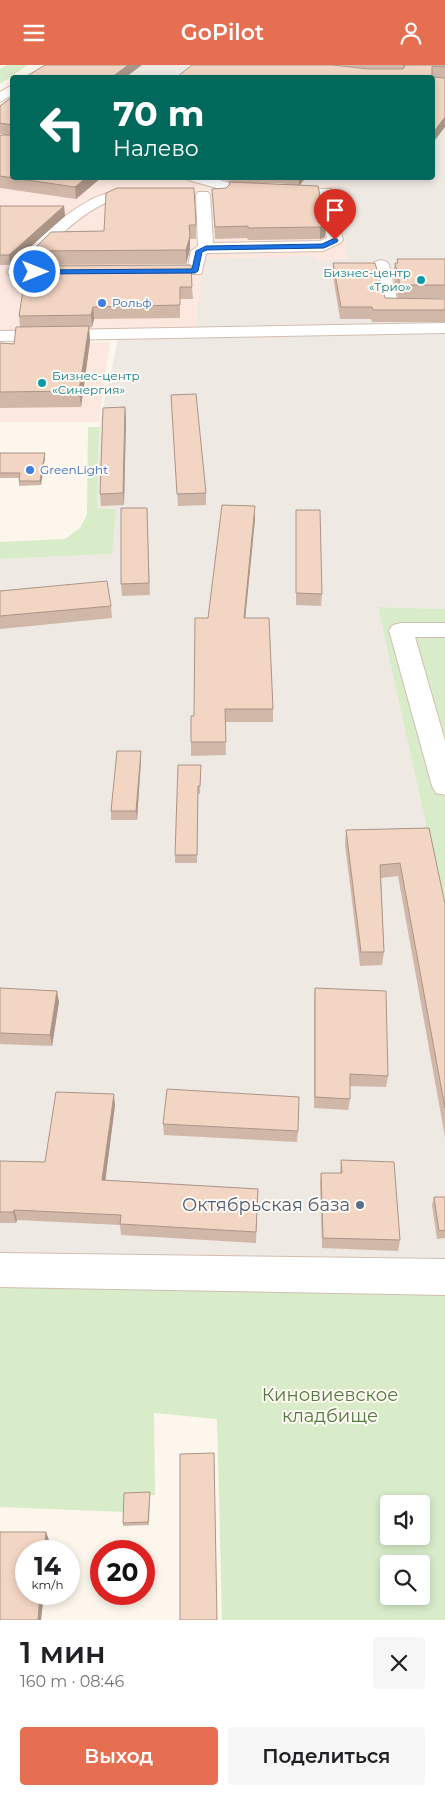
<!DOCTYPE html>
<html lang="ru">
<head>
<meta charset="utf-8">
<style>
  body { margin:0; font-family:Montserrat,sans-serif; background:#f6f6f6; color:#202124; height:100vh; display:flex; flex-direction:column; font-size:19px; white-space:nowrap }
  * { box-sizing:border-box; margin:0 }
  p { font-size:16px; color:#757577 }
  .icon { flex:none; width:28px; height:28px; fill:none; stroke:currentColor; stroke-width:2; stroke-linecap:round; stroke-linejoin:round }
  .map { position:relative; height:1555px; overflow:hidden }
  .sheet { display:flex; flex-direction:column; background:#fff; flex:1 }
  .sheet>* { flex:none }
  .guide { position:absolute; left:10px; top:10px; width:425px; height:105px; border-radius:5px; box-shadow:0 2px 8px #0003; background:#00695c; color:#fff; overflow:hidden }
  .fabs { position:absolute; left:380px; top:1430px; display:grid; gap:10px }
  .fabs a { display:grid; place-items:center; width:50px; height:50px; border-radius:5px; background:#fff; box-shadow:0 2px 8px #0003; font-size:25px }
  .speed { position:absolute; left:15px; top:1475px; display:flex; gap:10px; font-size:25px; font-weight:700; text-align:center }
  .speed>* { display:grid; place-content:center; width:65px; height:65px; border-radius:50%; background:#fff; box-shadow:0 2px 8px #0003; line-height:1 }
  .speed small { font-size:12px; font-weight:400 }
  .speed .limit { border:8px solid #d22; background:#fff; color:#111 }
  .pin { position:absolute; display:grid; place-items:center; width:42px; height:42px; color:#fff; margin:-51px -21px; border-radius:50% 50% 50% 0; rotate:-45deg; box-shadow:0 0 5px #0007 }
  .pin .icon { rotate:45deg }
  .me { position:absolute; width:55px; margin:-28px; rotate:90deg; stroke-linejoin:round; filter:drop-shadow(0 0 4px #0008) }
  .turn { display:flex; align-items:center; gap:18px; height:105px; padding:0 20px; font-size:22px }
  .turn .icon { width:65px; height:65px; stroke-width:2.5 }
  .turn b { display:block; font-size:35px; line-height:42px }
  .round { display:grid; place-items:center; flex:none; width:52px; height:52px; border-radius:5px; background:#f6f6f6 }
  .summary { display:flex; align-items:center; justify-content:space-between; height:85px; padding:0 20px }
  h1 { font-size:30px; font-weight:600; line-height:38px }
  .action { display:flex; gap:10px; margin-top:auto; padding:10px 20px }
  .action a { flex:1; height:58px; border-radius:5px; background:#e76f51; color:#fff; font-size:20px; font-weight:600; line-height:58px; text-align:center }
  .action a+a { background:#f6f6f6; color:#202124 }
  header { display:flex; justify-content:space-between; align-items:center; height:65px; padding:0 20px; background:#e76f51; color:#fff; font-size:22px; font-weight:600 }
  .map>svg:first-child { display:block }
  .commercial { fill:#fde8e0 }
  .industrial { fill:#efe9e4 }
  .green { fill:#d8ecc9; fill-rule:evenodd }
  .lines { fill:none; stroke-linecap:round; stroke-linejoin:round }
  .minor-casing { stroke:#d1beb0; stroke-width:2 }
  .path { stroke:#d9b8a5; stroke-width:1; stroke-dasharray:0.5 2; stroke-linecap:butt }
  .minor { fill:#fff; fill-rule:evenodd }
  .wall { fill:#d1b7a8; fill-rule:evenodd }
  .shaded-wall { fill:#aa9588 }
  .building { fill:#f3d5c3; stroke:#aa9588 }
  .route { fill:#1a73e8; stroke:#114b97 }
  .culture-dot { fill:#0f9aa8; stroke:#fffaf3; stroke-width:2 }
  .shop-dot { fill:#3f7fe0; stroke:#fffaf3; stroke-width:2 }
  .service-dot { fill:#5c6f8a; stroke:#fffaf3; stroke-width:2 }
  .labels { text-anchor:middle; stroke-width:4; stroke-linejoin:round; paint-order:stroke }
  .far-culture-label { font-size:12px; fill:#0d838f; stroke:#fffaf3; text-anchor:end }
  .far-shop-label { font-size:12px; fill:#366cbe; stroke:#fffaf3; text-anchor:start }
  .near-service-label { font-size:18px; fill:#4e5e75; stroke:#fffaf3; text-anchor:end }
  .near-park-label { font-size:18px; fill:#537a41; stroke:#fffaf3 }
</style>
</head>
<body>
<header><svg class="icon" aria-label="menu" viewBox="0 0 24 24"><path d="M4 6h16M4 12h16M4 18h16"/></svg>GoPilot<svg class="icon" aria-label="person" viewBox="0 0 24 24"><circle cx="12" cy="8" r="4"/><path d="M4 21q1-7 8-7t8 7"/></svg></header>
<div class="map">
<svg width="445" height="1555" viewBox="0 0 445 1555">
  <rect width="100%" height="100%" fill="#fdf6ec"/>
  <path class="commercial" d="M0 72 12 112H206L238 121 337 120 347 194 316 195 196 263 0 267Z
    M110 277 99 357H0V278Z"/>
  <path class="industrial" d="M57 0H445V544L378 542 445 845V1195L0 1189V494L111 489 116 444 97 443 99 362 120 265 196 263 203 194 314 191 316 195 347 194 337 120 238 121 206 113 432 112V12H37Z"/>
  <path class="green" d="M7 0H28L0 19V4Z
    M88 362H99L97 443 116 444 112 489 0 494V477L65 474 80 463 87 449Z
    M378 542 445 544V845Z
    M0 1216 445 1227V1555H222L217 1354 154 1348 155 1430 124 1431V1447L0 1442ZM389 1439H421V1471H389ZM389 1499H421V1531H389Z"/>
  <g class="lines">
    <defs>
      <path id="minor" d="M12 20V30L0 37V27Z
        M186 112H210L236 120H280L291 123 331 124 343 175 340 178 323 186 208 188 206 189 201 209H148L146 206 148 203 188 201 191 186 198 181 196 130 198 127H208L210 130 213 178 320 176 327 173 320 131H290L279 128H235L188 115Z
        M126 125 148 127 150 130 148 133C135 136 123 131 110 136 77 149 45 185 21 210H9L7 207 9 204C39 174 82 126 126 125Z
        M381 195 387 197 389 200 397 235H445V245L384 244 373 200 375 197Z
        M445 258V268L0 276V266Z
        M401 558H445V572H415L445 676V730L436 728 432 721 389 565 393 560Z
        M0 1188 445 1194V1230L0 1222Z"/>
    </defs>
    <use href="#minor" class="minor-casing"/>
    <path class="path" d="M14 8 26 0"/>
    <use href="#minor" class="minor"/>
  </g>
  <path class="wall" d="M337 0H445V13L432 12 371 4Z
    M12 32V112H102L76 134 0 123V71L6 70 0 69V41Z
    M218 112H306L300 120 326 160 325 172 320 174 248 175 247 173 215 174 212 124 226 123 229 120V117H232ZM259 118H280L289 120Z
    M0 141H64L65 151 10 200H0Z
    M196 160V174H190V184L186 199 33 200 32 186 104 166Z
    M397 194H445V233H398L393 210 395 198H397Z
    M333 198 385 233 445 234V257H372L371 254H340L333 211Z
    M27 201 192 222 193 234H180V253L94 254 92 262 89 263 90 276 81 342 0 343V278L14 279 20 262 19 251Z
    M171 330 206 428V440L178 441Z
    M125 342 126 354 124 440 101 441 100 429Z
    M0 388 45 392 41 420 19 421V413H0Z
    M147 443 150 530 122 531 121 519Z
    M296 445 322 529 321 541 296 540Z
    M255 454 245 553 273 644V657H225L226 690 191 691V651H194L208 553Z
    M0 526 111 541 112 553 0 564Z
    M141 695 137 755H111V746Z
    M201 700 200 729H198L197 798H175V790Z
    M429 763 445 839V1072L398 811 381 813 384 887 382 900 360 901 345 779 346 765Z
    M0 923 59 937 52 981 0 979Z
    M315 923 388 1011 386 1022 350 1021V1034L348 1045 314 1043V935Z
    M115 1040 105 1115 258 1124 256 1178 121 1170 120 1160 17 1155 16 1158H0V1096L45 1097Z
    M163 1059 298 1066 297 1077 164 1070Z
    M341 1095 400 1175 398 1186 322 1183 320 1119 321 1108H340Z
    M434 1132H445V1173L437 1174 432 1140Z
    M150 1430 149 1460 123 1461V1458Z"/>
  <path class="shaded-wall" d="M128 0H142L126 12H112Z
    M445 52V62L432 79V69Z
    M87 112H102L76 134 75 122Z
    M299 112H306L299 121Z
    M64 141 65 151 10 200 9 190Z
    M326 160 325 172 320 174V162Z
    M190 171V184L186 199V185Z
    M93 242 94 254 92 262 91 250Z
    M89 261 90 276 81 342 79 326Z
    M125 342 126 354 124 440 123 428Z
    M45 388V392L41 420 40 416Z
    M255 441V454L244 566V553Z
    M141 686V695L137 755 136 746Z
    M57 926 59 937 52 981 50 970Z
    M114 1029 115 1040 104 1126 102 1115Z
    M14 1145 17 1155 16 1158 13 1147Z
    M46 1467 49 1475 48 1486H44Z
    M40 1529H44L41 1555H38Z"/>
  <path class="building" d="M45 0H128L112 12H36L27 11Z
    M192 0H332L369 4H403L405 1 403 0H445V2L432 1V12L445 13V52L432 69V12H177Z
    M12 32V60L0 58V41Z
    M12 64V112H87L75 122 0 111V71L1 70H12Z
    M229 117 318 121 326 160 320 162 248 163V161L215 162 212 124 226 123 230 119Z
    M117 123H194L196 160H189L190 171 186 185 32 186 51 167 104 166 106 128Z
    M0 141H64L9 190H0Z
    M397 194H445V220H400L395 198H398Z
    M333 198H375L385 233 445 234V245H373L372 242H341Z
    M191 200 192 222H180V240L93 242 91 250 19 251 27 201Z
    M89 261 79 326 0 327V278L14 279 16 262Z
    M196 329 206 428 177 429 171 330Z
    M125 342 123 428 100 429 103 343Z
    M0 388H45L40 416H19L20 408H0Z
    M222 440 255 441 244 553H269L273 644H225L226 677H191V651H194L195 553H208Z
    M121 443H147L149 518 121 519Z
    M296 445H320L322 529 296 528Z
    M107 516 111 541 0 551V526Z
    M117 686H141L136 746H111Z
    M178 700H201L200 721H198L197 790H175Z
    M429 763 445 839V1043L400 798 380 800 384 887H361L346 765Z
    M0 923 57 926 50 970 0 968Z
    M315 923 386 926 388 1011 350 1009V1034L315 1032Z
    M167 1024 299 1032 298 1066 163 1059Z
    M56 1027 114 1029 102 1115 258 1124 256 1167 120 1159 121 1150 14 1145 13 1147H0V1096L45 1097Z
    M341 1095 394 1097 400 1175 323 1173 321 1108H342Z
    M434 1132H445V1165L439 1166Z
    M214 1388 217 1555H180V1389Z
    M150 1427 148 1457 123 1458 124 1428Z
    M0 1467H46L44 1486H26V1529H40L38 1555H0Z"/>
  <path class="route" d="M335 173 338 175 337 177 324 183 207 185 202 187 198 206 195 208 35 209 32 207 35 205 192 204 196 186 206 181 322 179Z"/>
  <g class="culture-dot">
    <circle cx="421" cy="215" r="5"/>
    <circle cx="42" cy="318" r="5"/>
  </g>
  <g class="shop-dot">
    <circle cx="102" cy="238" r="5"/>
    <circle cx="30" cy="405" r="5"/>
  </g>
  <circle class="service-dot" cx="360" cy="1140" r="5"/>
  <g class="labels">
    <g class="far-culture-label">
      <text x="411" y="212">Бизнес-центр<tspan x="411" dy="14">«Трио»</tspan></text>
      <text x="52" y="315" text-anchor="start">Бизнес-центр<tspan x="52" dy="14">«Синергия»</tspan></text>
    </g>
    <g class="far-shop-label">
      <text x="112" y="242">Рольф</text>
      <text x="40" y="409">GreenLight</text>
    </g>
    <g class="near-service-label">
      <text x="350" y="1146">Октябрьская база</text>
    </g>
    <g class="near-park-label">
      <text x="330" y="1336">Киновиевское<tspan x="330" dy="21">кладбище</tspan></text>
    </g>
  </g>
</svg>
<div class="fabs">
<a><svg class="icon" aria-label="sound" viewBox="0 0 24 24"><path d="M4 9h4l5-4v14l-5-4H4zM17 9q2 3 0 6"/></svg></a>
<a><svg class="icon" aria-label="search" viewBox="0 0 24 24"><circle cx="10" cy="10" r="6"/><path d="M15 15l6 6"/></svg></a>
</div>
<div class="speed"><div>14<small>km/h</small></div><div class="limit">20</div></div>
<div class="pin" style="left:335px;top:175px;background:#d93025"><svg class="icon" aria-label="arrive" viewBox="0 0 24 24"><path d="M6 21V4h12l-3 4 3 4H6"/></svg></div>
<svg class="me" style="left:35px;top:207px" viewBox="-20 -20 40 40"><circle r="17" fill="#1a73e8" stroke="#fff" stroke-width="3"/><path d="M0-11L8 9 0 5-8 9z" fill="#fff"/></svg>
<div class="guide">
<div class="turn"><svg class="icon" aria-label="left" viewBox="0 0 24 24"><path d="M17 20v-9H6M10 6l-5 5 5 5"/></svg><div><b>70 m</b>Налево</div></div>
</div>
</div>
<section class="sheet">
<div class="summary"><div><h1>1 мин</h1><p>160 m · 08:46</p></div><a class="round"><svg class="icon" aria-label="close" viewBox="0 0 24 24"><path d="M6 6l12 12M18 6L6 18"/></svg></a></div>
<div class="action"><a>Выход</a><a>Поделиться</a></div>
</section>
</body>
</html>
